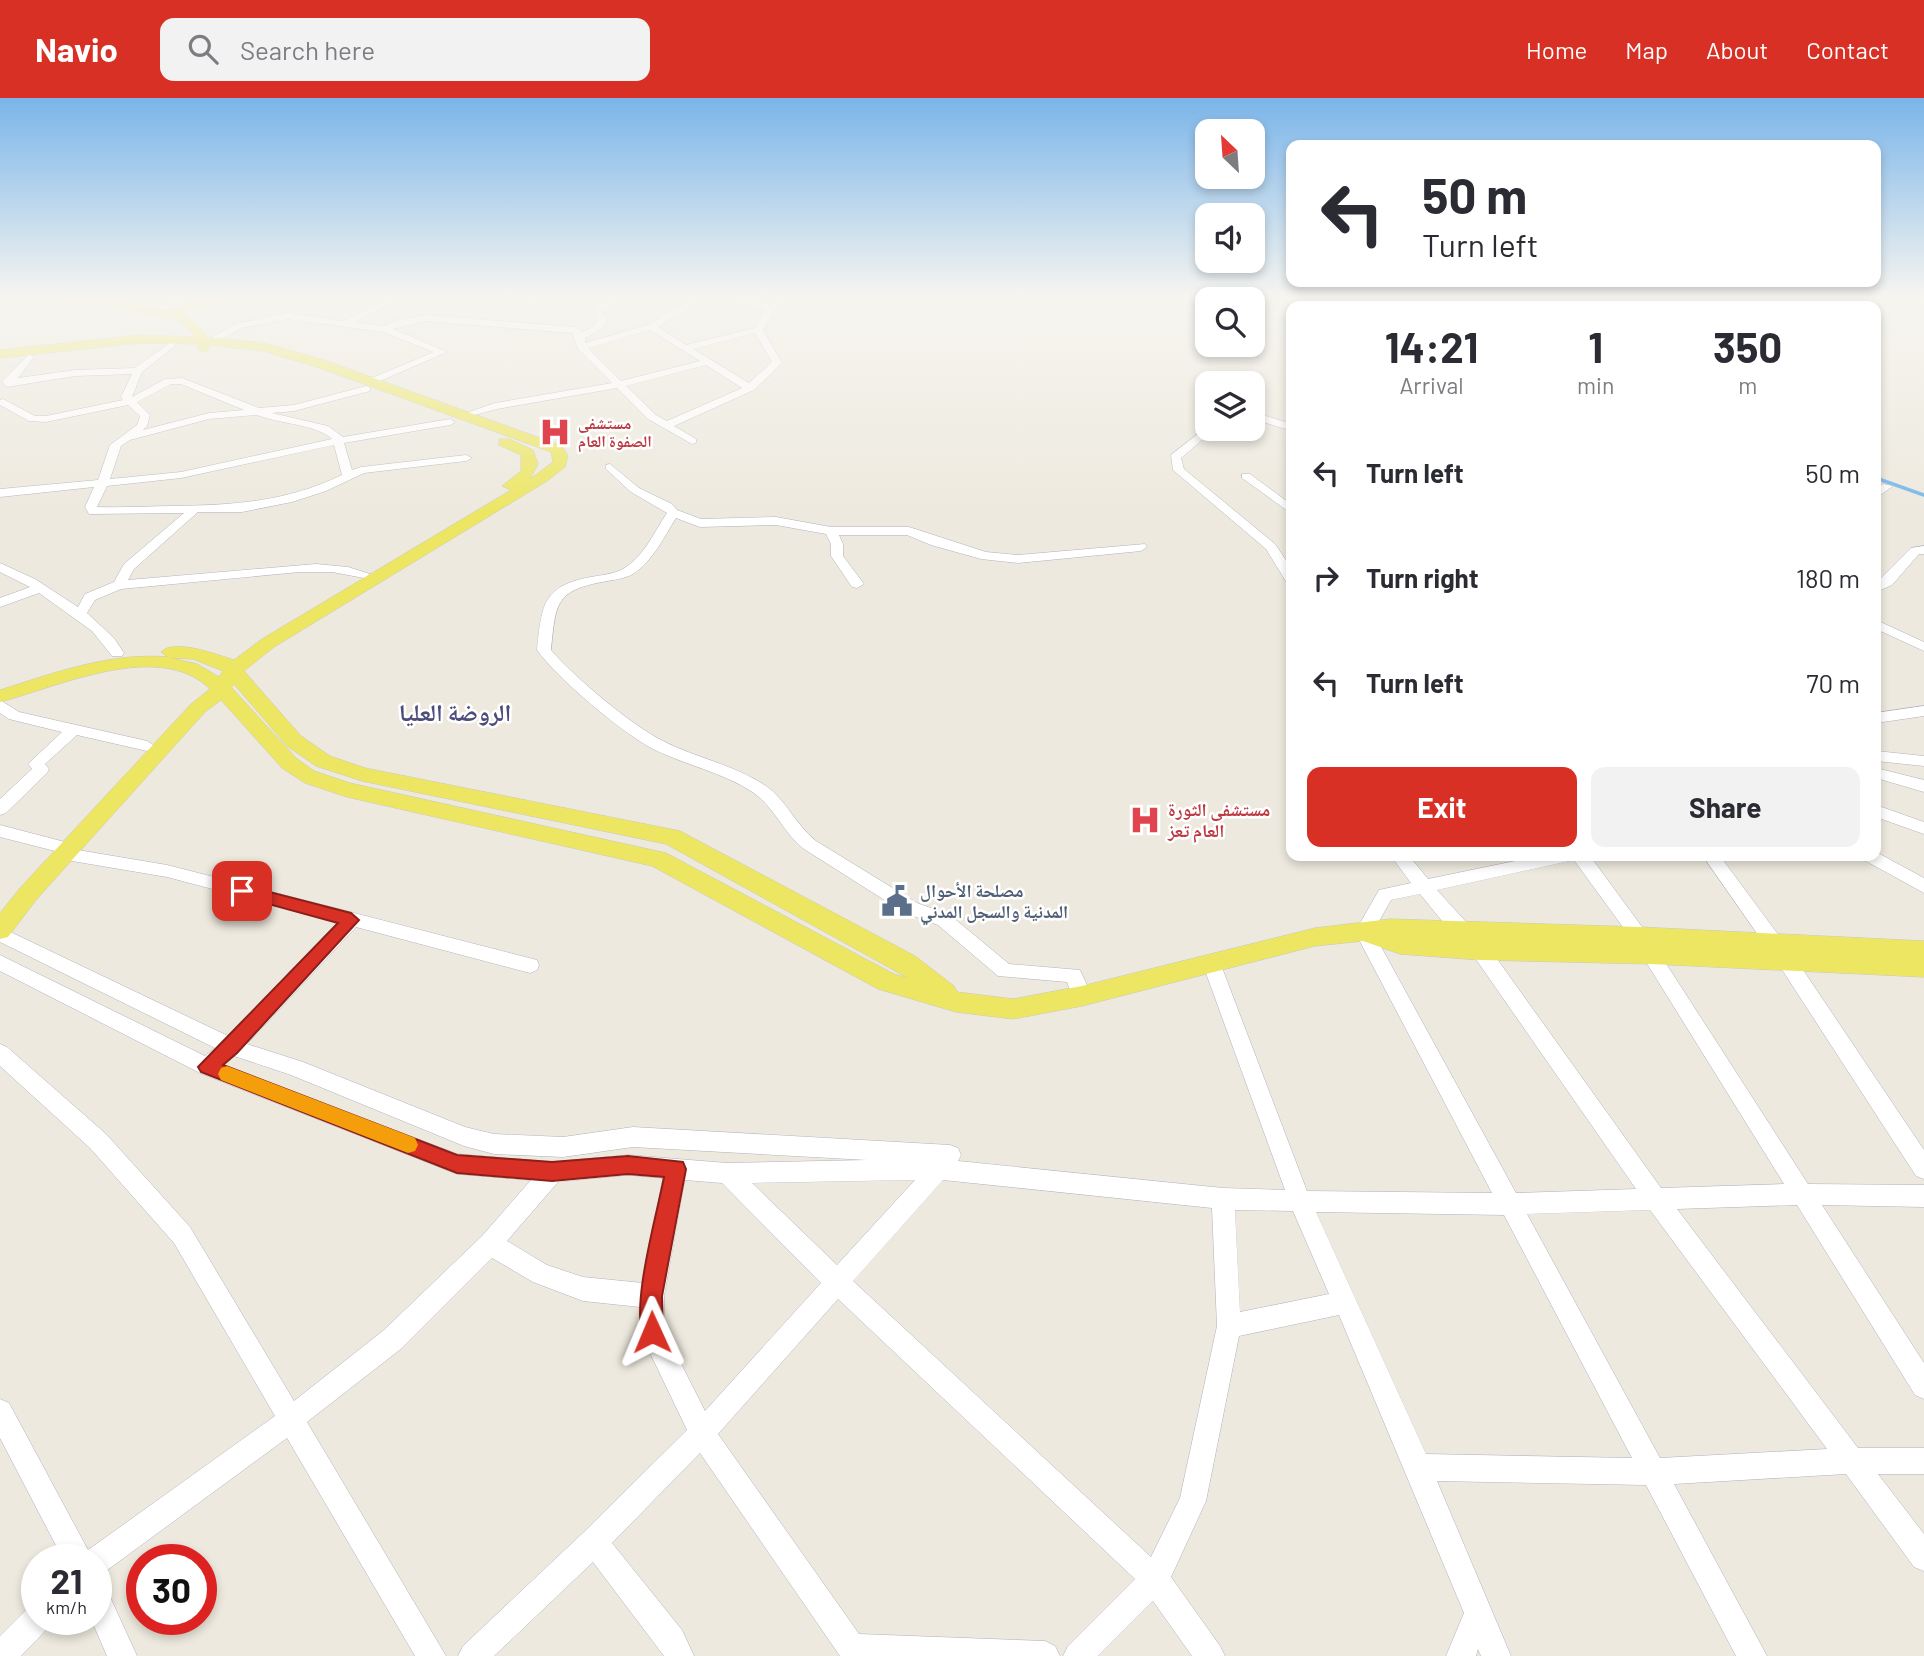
<!DOCTYPE html>
<html lang="en">
<head>
<meta charset="utf-8">
<style>
  body { margin:0; font-family:Barlow,"Noto Naskh Arabic",sans-serif; background:#f2f2f3; color:#2b2b33; height:100vh; display:flex; flex-direction:column; font-size:26px; white-space:nowrap }
  * { box-sizing:border-box; margin:0 }
  p { font-size:23px; color:#7c7c81 }
  .icon { flex:none; width:38px; height:38px; fill:none; stroke:currentColor; stroke-width:2; stroke-linecap:round; stroke-linejoin:round }
  .map { position:relative; flex:1; overflow:hidden }
  .drawer { position:absolute; left:1286px; top:203px; width:595px; height:560px; display:flex; flex-direction:column; background:#fff; border-radius:14px; box-shadow:0 4px 10px #0003 }
  .drawer>* { flex:none }
  .guide { position:absolute; left:1286px; top:42px; width:595px; height:147px; border-radius:14px; box-shadow:0 4px 10px #0003; background:#fff; color:#2b2b33; overflow:hidden }
  .needle { width:46px; rotate:335deg }
  .fabs { position:absolute; left:1195px; top:21px; display:grid; gap:14px }
  .fabs a { display:grid; place-items:center; width:70px; height:70px; border-radius:14px; background:#fff; box-shadow:0 4px 10px #0003; font-size:35px }
  .speed { position:absolute; left:21px; top:1446px; display:flex; gap:14px; font-size:35px; font-weight:700; text-align:center }
  .speed>* { display:grid; place-content:center; width:91px; height:91px; border-radius:50%; background:#fff; box-shadow:0 4px 10px #0003; line-height:1 }
  .speed small { font-size:18px; font-weight:400 }
  .speed .limit { border:10px solid #d22; background:#fff; color:#111 }
  .pin { position:absolute; display:grid; place-items:center; width:60px; height:60px; color:#fff; margin:-30px; border-radius:14px; box-shadow:0 4px 10px #0006 }
  .me { position:absolute; width:77px; margin:-38px; rotate:359deg; stroke-linejoin:round; filter:drop-shadow(0 0 5px #0008) }
  .turn { display:flex; align-items:center; gap:24px; height:147px; padding:0 21px; font-size:32px }
  .turn .icon { width:91px; height:91px; stroke-width:2.5 }
  .turn b { display:block; font-size:49px; line-height:60px }
  .eta { display:flex; justify-content:space-evenly; align-items:center; height:119px; text-align:center }
  .eta b { font-size:42px; font-weight:700; line-height:49px }
  .action { display:flex; gap:14px; margin-top:auto; padding:14px 21px }
  .action a { flex:1; height:80px; border-radius:14px; background:#d93025; color:#fff; font-size:28px; font-weight:700; line-height:80px; text-align:center }
  .action a+a { background:#f2f2f3; color:#2b2b33 }
  ul { padding:0; list-style:none }
  li { display:flex; align-items:center; gap:21px; height:105px; padding:0 21px }
  li div { flex:1 }
  li b { display:block; font-size:26px }
  li em { font-style:normal }
  header { display:flex; align-items:center; gap:42px; box-sizing:border-box; height:98px; padding:0 35px; background:#d93025; color:#fff }
  header strong { font-size:33px }
  nav { display:flex; gap:38px; margin-inline-start:auto; font-size:24px }
  .search { width:490px; height:63px; background:#f2f2f3; display:flex; align-items:center; gap:18px; box-sizing:border-box; padding:0 24px; border-radius:14px; color:#7c7c81; font-size:26px }
  .map>svg:first-child { display:block }
  .lines { fill:none; stroke-linecap:round; stroke-linejoin:round }
  .stream-far1 { stroke:#75b6eb; stroke-width:2.5 }
  .stream { stroke:#75b6eb; stroke-width:3.5 }
  .minor-casing { stroke:#b1b1be; stroke-width:1 }
  .major-casing { stroke:#c8c8c8; stroke-width:1 }
  .minor { fill:#fff; fill-rule:evenodd }
  .major { fill:#ece663; fill-rule:evenodd }
  .route { fill:#d93025; stroke:#8d1f18; stroke-width:2 }
  .slow { fill:#f59e0b }
  .labels { text-anchor:middle; stroke-width:5; stroke-linejoin:round; paint-order:stroke }
  .far-health-label { font-size:16px; font-weight:bold; fill:#be3a42; stroke:#fff; text-anchor:start }
  .health-label { font-size:18px; font-weight:bold; fill:#be3a42; stroke:#fff; text-anchor:start }
  .service-label { font-size:18px; font-weight:bold; fill:#4e5e75; stroke:#fff; text-anchor:start }
  .district-label { font-size:24px; font-weight:bold; fill:#4d4d7b; stroke:#fff }
</style>
</head>
<body>
<header>
<strong>Navio</strong>
<div class="search"><svg class="icon" aria-label="search" viewBox="0 0 24 24"><circle cx="10" cy="10" r="6"/><path d="M15 15l6 6"/></svg>Search here</div>
<nav><a>Home</a><a>Map</a><a>About</a><a>Contact</a></nav>
</header>
<div class="map">
<svg width="1924" height="1558" viewBox="0 0 1924 1558">
  <rect width="100%" height="100%" fill="#ede9de"/>
  <g class="lines">
    <path class="stream-far1" d="M1383 198 1408 208"/>
    <path class="stream" d="M1876 380 1924 397"/>
    <defs>
      <path id="minor" d="M181 198H192L157 215 149 213Z
        M396 198H407L355 224 384 228 397 222 425 217 575 229 582 234 594 228 597 222 594 211 613 198H623L602 214 607 222 600 232 585 240V245L648 227 696 198H706L658 229 686 247 755 230 766 211 711 198H728L770 206 783 198H793L775 211 763 232 782 265 754 292 674 328 696 341V345L692 346 648 321 617 290 497 311 460 321V317L495 305 612 285 578 251 572 235 425 223 393 231 447 254 371 287 367 286V282L434 254 383 234 288 221 241 230 214 245 206 243 235 226 288 215 342 223ZM650 232 700 263 621 283 588 250ZM755 235 772 264 749 285 693 251ZM706 267 742 290 667 323 656 317 626 288Z
        M488 198H511L540 204 536 207Z
        M172 243 175 244V248L142 274 132 299 165 281 182 280 259 310 294 307 366 288 370 289V293L294 313 272 315 328 328 343 339 450 321 455 324 450 327 344 345 352 372 361 369 466 357 472 360 466 363 364 375 326 393 292 404 242 414H198L134 471 128 482 316 466 348 469 370 476 364 480 332 474H300L121 491 95 502 87 515 114 540 124 555 122 558H112L92 533 39 495 0 509V500L30 489 0 474V465L35 481 78 509 85 496 114 484 124 466 184 415 89 416 85 409 94 389 0 399V391L98 382 110 347 137 327 140 318 128 307 46 324 29 323 0 307V302L3 301 35 318H46L123 302 121 299 132 276 75 278 7 289 2 284 29 256 34 259 18 280 75 272 135 270ZM171 286H181L244 312 209 315 143 332 147 328 150 317 137 304ZM257 317C279 326 316 326 332 341L181 374 110 381 121 348 130 342 209 321ZM334 347 342 377C286 404 234 407 173 408 148 408 122 410 97 409L107 388 181 380Z
        M1253 314 1292 326V333L1253 321Z
        M1208 328V331H1215L1181 360 1184 371 1275 446 1292 471V486L1287 485 1266 451 1173 372 1171 357Z
        M610 366 639 390 672 406 677 412 701 421 776 419 831 429H909L986 454 1018 457 1145 446 1147 449 1141 453 1018 465 981 461 931 447 907 437H839L843 446V458L864 486 857 490 852 489 831 458V446L826 436 776 427 700 429 676 420C664 439 653 463 633 476 624 481 612 482 602 484 554 493 556 507 551 552 574 579 631 627 663 643 696 660 735 667 766 688 786 702 796 727 816 743L917 805 950 817 1009 866 1080 872 1092 898 1089 904 1082 906 1075 904 1067 884 998 878 938 827 905 815 804 751C784 736 775 710 754 695 723 674 684 667 651 650 619 632 558 581 537 552 542 507 542 488 591 479 602 477 614 476 623 471 644 459 654 434 667 415L631 394 606 371V367Z
        M1242 376H1250L1292 407V416L1242 380Z
        M1883 386 1893 388 1876 400V390Z
        M1924 448V456H1919L1892 487 1876 494V485L1911 450Z
        M1876 522 1924 544V553L1876 531Z
        M0 602 19 614 147 643 155 648 147 653 77 637 45 666 49 671 47 675 6 715 0 717V701L32 671 28 666 62 634 9 621 0 615Z
        M1924 608V618L1876 625V615Z
        M1876 653 1924 658V668L1876 663Z
        M1876 670 1924 682V694L1876 680Z
        M1876 707 1924 724V736L1876 719Z
        M0 727 65 744 66 750 167 767 537 862 539 867 537 872 530 875 356 829 247 946 303 964 465 1029 494 1036 563 1039 633 1029 950 1047 958 1050 961 1057 958 1063 1223 1090 1285 1092 1203 867 1205 862 1212 859 1219 862 1221 867 1307 1093 1492 1095 1355 834 1379 792 1411 785 1391 758H1409L1428 781 1539 758H1590L1645 833 1808 1086 1924 1087V1109L1822 1107 1924 1265V1301L1915 1297 1797 1107 1677 1111 1858 1350H1924V1376H1878L1924 1436V1473L1914 1469 1846 1376 1674 1386 1767 1558H1736L1646 1387 1437 1383 1511 1558H1481L1478 1551 1476 1558H1446L1464 1515 1339 1217 1239 1238 1206 1403 1171 1479 1220 1548 1225 1558H1192L1153 1503 1098 1558H1063L1068 1548 1135 1481 838 1201 718 1336 859 1536 1045 1543 1055 1548 1060 1558H840L700 1355 612 1445 682 1532 694 1558H664L593 1464 494 1558H458L463 1548 584 1434 687 1332 640 1234V1209L583 1203 533 1184 492 1160 402 1250 307 1324 446 1558H415L287 1340 106 1473 96 1477V1461H63L0 1340V1301L9 1305 88 1452 275 1318 174 1145 90 1050 0 968V946L7 949 106 1036 190 1129 294 1303 384 1232 482 1138 531 1082 457 1076 200 975 0 873V857L205 958 215 950 0 844V829L228 938 338 824 167 779 66 762 60 760 59 754 0 739ZM1574 762 1633 843 1784 1086 1661 1090 1487 847 1437 792ZM1420 796 1456 840 1473 857 1636 1091 1516 1095 1373 834 1391 802ZM234 958 291 977 464 1048 494 1056 563 1059 633 1049 867 1062 727 1065 628 1057 552 1064 457 1056 224 967ZM628 1077 663 1080 643 1185 583 1179 547 1167 507 1143 558 1084ZM685 1082 722 1085 821 1185 705 1313 664 1232V1198ZM915 1082 837 1167 752 1085ZM943 1082 1212 1110 1217 1228 1180 1400 1151 1459 853 1183ZM1235 1112 1293 1113 1329 1196 1240 1214ZM1650 1112 1827 1351 1660 1360 1527 1116ZM1316 1114 1504 1117 1632 1360 1426 1356Z
        M1876 754 1924 780V795L1864 762 1861 758H1876Z
        M1703 758H1720L1793 857 1924 1052V1081L1916 1078 1779 867Z
        M96 1486 106 1490 137 1558H107L91 1521H96Z
        M37 1507V1521H51L47 1531 21 1558H0V1538L27 1511Z"/>
      <path id="major" d="M46 198H94L167 212 216 198H234L182 215 187 216 208 239 264 245 324 262 562 348 568 358 565 369 547 383 274 549 244 573 301 638 330 658 365 670 680 733 915 858 954 888 957 894 1013 901 1082 888 1315 830 1390 821 1639 829 1924 843V879L1651 866 1480 862 1400 856 1363 843 1315 848 1082 908 1013 921 956 914 878 891 652 768 347 699 305 685 282 670 221 602 205 614 36 802 8 839 0 841V815L20 790 191 606 210 591C159 541 58 589 0 604V592C54 575 110 554 168 559L161 554C174 540 218 557 234 562L262 541 511 392 502 388 521 373V357L499 347V341H509L533 352 538 366 530 381 553 364 551 354 314 268 263 253 210 247 208 253H200L197 246 140 245 0 260V252L140 237 196 239 179 222 95 205 90 209ZM171 560 193 561 223 573 219 579 197 566ZM234 586 287 648 316 668 362 683 666 746 908 880 894 876 666 755 350 685 314 673 296 660 232 590Z"/>
    </defs>
    <use href="#minor" class="minor-casing"/>
    <use href="#major" class="major-casing"/>
    <use href="#minor" class="minor"/>
    <use href="#major" class="major"/>
  </g>
  <linearGradient id="sky" x2="0" y2="1"><stop stop-color="#7ab5e9"/><stop offset="0.48" stop-color="#f7f5f0"/><stop offset="1" stop-color="#f7f5f0" stop-opacity="0"/></linearGradient>
  <rect width="1924" height="416" fill="url(#sky)"/>
  <path class="route" d="M242 787 351 815 359 822 237 955 223 967 457 1057 552 1064 628 1058 683 1064 686 1071 662 1198 663 1234 660 1242 652 1245 644 1242C630 1208 657 1117 664 1079L628 1076 552 1083 457 1075 201 974 198 969 338 825 236 797 234 793 236 789Z"/>
  <path class="slow" d="M227 968 415 1040 418 1047 415 1053 408 1055 221 982 218 976 221 970Z"/>
  <defs>
    <symbol id="hospital-bare" viewBox="-9 -9 18 18"><path d="M-5-5h3v3.5h4V-5h3V5h-3V1.5h-4V5h-3Z" fill="#e0444e" stroke="#fff" stroke-width="2.5" paint-order="stroke"/></symbol>
    <symbol id="civic-bare" viewBox="-9 -9 18 18"><path d="M-.6-6.5H3V-4.5H.6V-3L4-1V1h2V6H-6V1h2V-1L-.6-3ZM-1.2 2.5V6h2.4V2.5Z" fill="#5c6f8a" stroke="#fff" stroke-width="2.5" paint-order="stroke"/></symbol>
  </defs>
  <g fill-rule="evenodd">
    <use href="#hospital-bare" x="533" y="312" width="44" height="44"/>
    <use href="#hospital-bare" x="1123" y="700" width="44" height="44"/>
    <use href="#civic-bare" x="875" y="781" width="44" height="44"/>
  </g>
  <g class="labels">
    <g class="far-health-label">
      <text x="578" y="331">مستشفى<tspan x="578" dy="18">الصفوة العام</tspan></text>
    </g>
    <g class="health-label">
      <text x="1168" y="718">مستشفى الثورة<tspan x="1168" dy="21">العام تعز</tspan></text>
    </g>
    <g class="service-label">
      <text x="920" y="799">مصلحة الأحوال<tspan x="920" dy="21">المدنية والسجل المدني</tspan></text>
    </g>
    <g class="district-label">
      <text x="455" y="623">الروضة العليا</text>
    </g>
  </g>
</svg>
<div class="fabs">
<a><svg class="needle" viewBox="-14 -14 28 28"><path d="M0-13l5 13h-10z" fill="#e53935"/><path d="M0 13l5-13h-10z" fill="#7c7c81"/></svg></a>
<a><svg class="icon" aria-label="sound" viewBox="0 0 24 24"><path d="M4 9h4l5-4v14l-5-4H4zM17 9q2 3 0 6"/></svg></a>
<a><svg class="icon" aria-label="search" viewBox="0 0 24 24"><circle cx="10" cy="10" r="6"/><path d="M15 15l6 6"/></svg></a>
<a><svg class="icon" aria-label="layers" viewBox="0 0 24 24"><path d="M12 4l9 5-9 5-9-5zM3 14l9 5 9-5"/></svg></a>
</div>
<div class="speed"><div>21<small>km/h</small></div><div class="limit">30</div></div>
<div class="pin" style="left:242px;top:793px;background:#d93025"><svg class="icon" aria-label="arrive" viewBox="0 0 24 24"><path d="M6 21V4h12l-3 4 3 4H6"/></svg></div>
<svg class="me" style="left:652px;top:1234px" viewBox="-20 -20 40 40"><path d="M0-17L14 15 0 8-14 15z" fill="#d93025" stroke="#fff" stroke-width="4"/></svg>
<div class="guide">
<div class="turn"><svg class="icon" aria-label="left" viewBox="0 0 24 24"><path d="M17 20v-9H6M10 6l-5 5 5 5"/></svg><div><b>50 m</b>Turn left</div></div>
</div>
<section class="drawer">
<div class="eta">
<div><b>14:21</b><p>Arrival</p></div>
<div><b>1</b><p>min</p></div>
<div><b>350</b><p>m</p></div>
</div>
<ul>
<li><svg class="icon" aria-label="left" viewBox="0 0 24 24"><path d="M17 20v-9H6M10 6l-5 5 5 5"/></svg><div><b>Turn left</b></div><em>50 m</em></li>
<li><svg class="icon" aria-label="right" viewBox="0 0 24 24"><path d="M7 20v-9h11M14 6l5 5-5 5"/></svg><div><b>Turn right</b></div><em>180 m</em></li>
<li><svg class="icon" aria-label="left" viewBox="0 0 24 24"><path d="M17 20v-9H6M10 6l-5 5 5 5"/></svg><div><b>Turn left</b></div><em>70 m</em></li>
</ul>
<div class="action"><a>Exit</a><a>Share</a></div>
</section>
</div>
</body>
</html>
